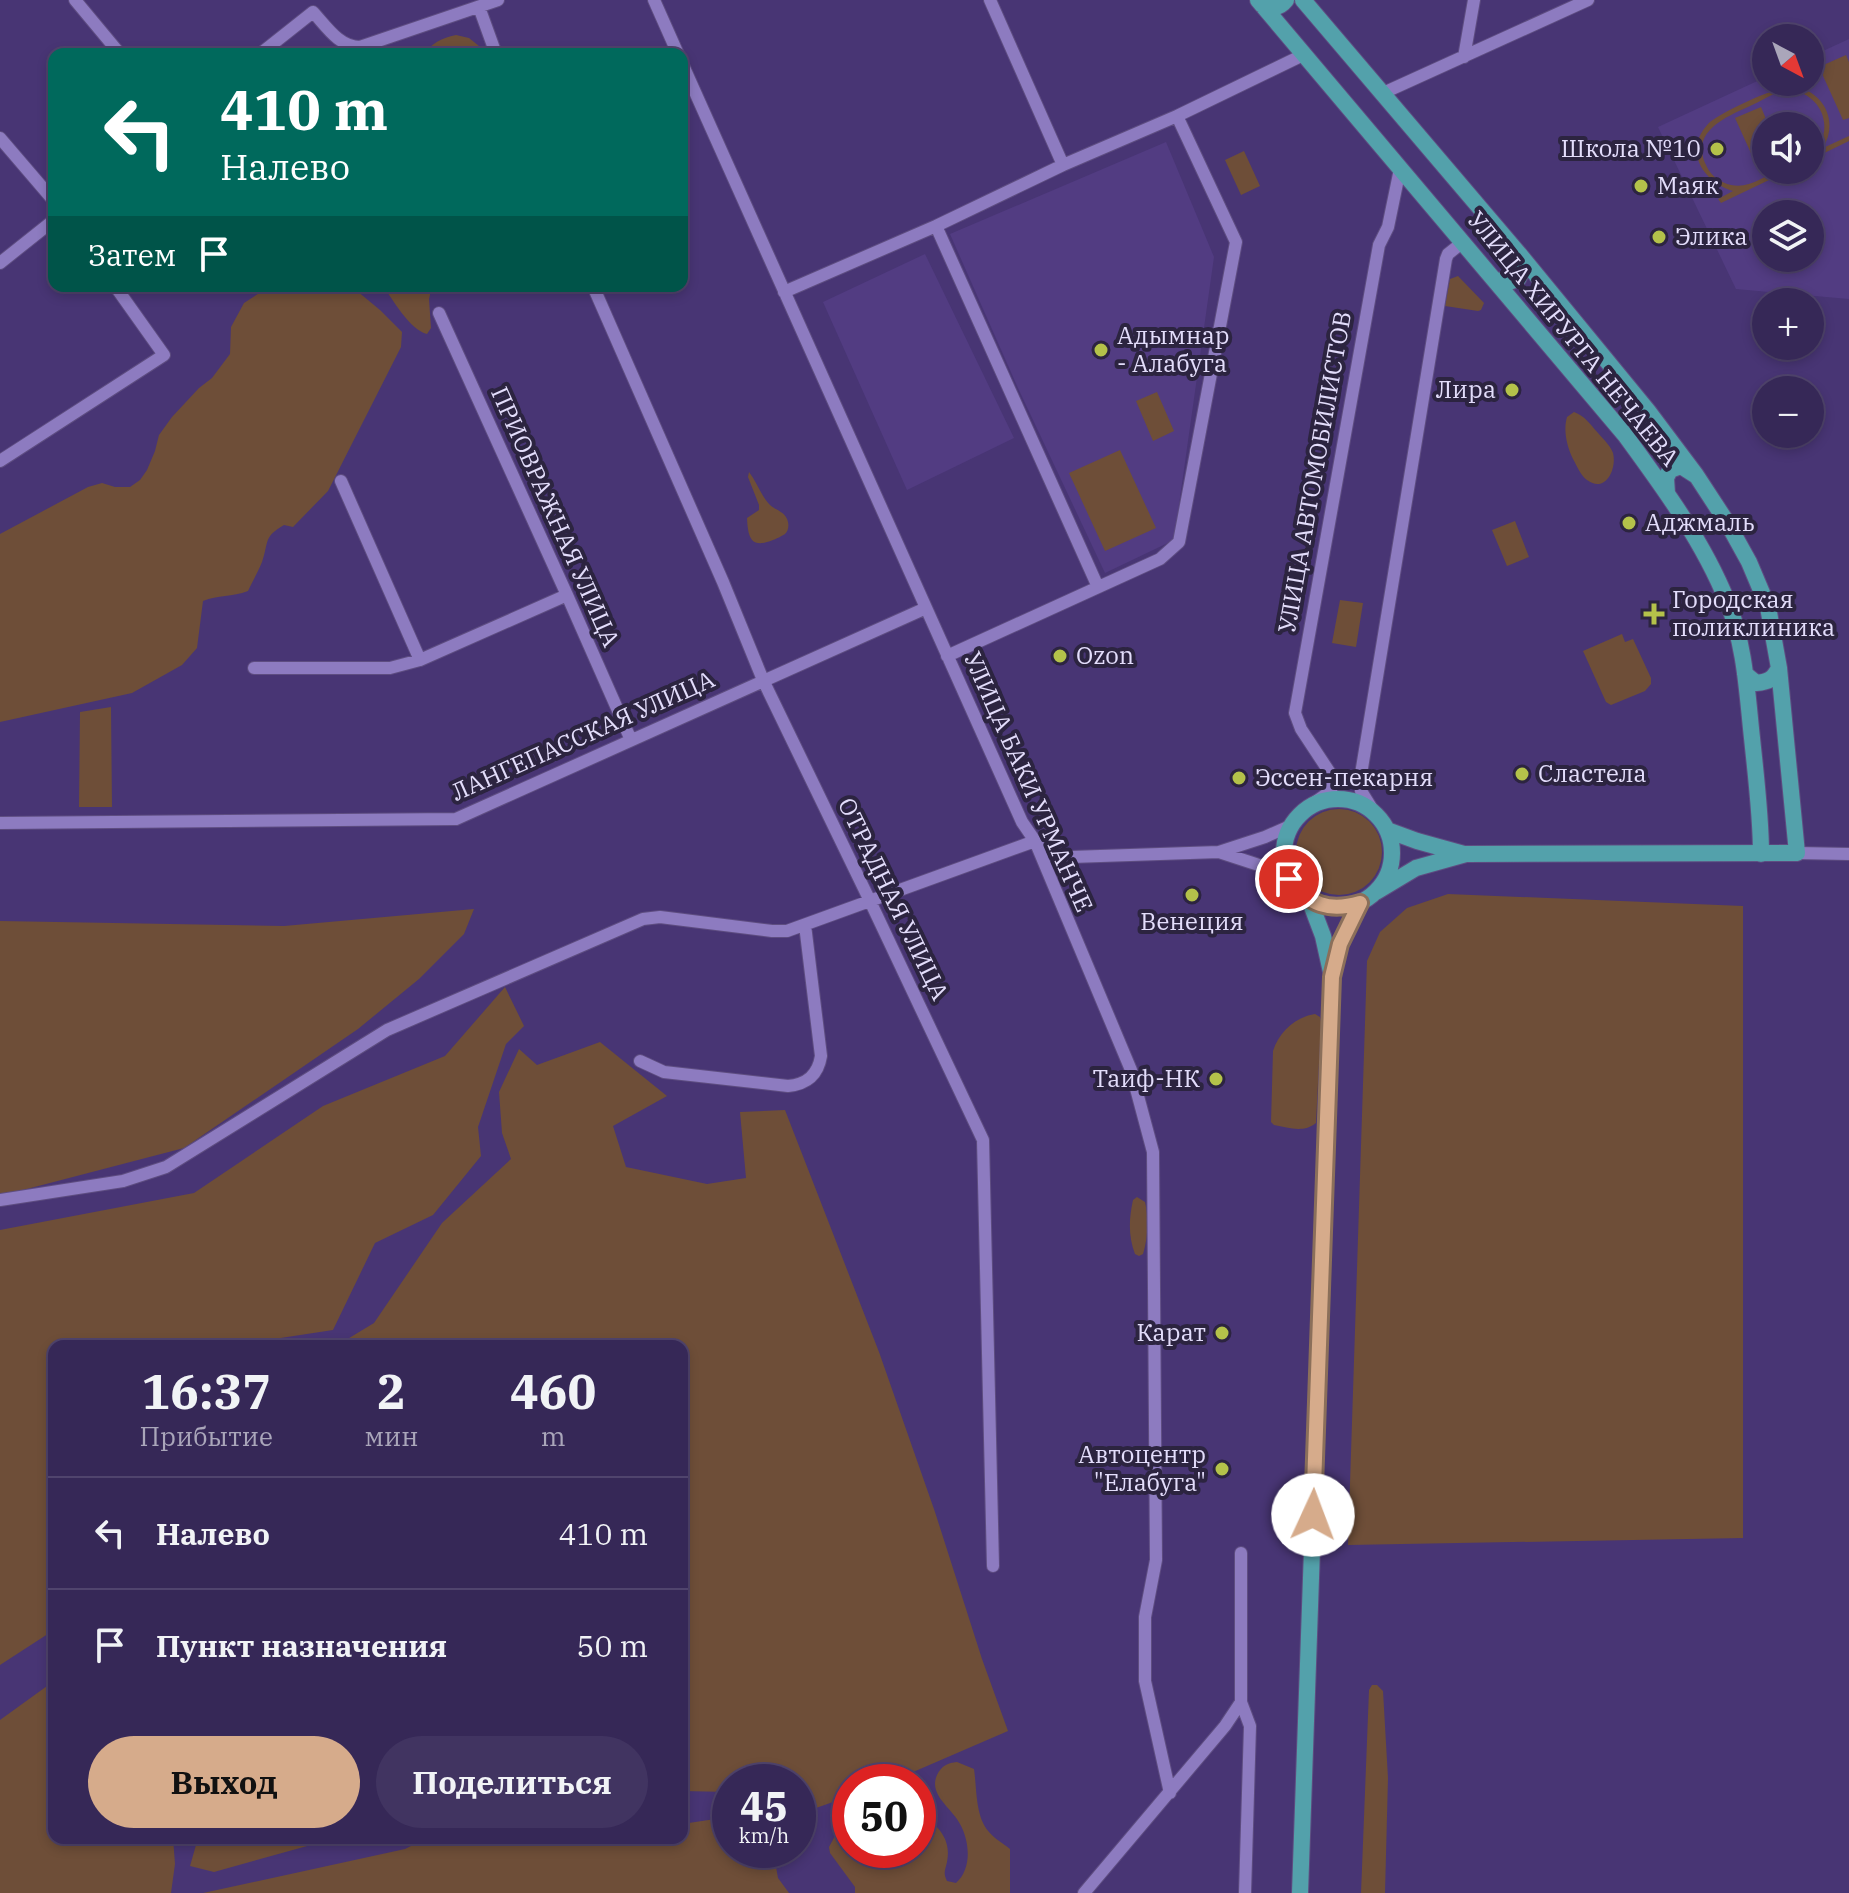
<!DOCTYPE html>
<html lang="ru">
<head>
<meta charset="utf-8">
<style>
  body { margin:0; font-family:"IBM Plex Serif",serif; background:#413461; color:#f1f3f6; height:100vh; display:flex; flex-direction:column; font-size:30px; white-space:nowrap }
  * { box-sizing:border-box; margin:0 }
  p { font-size:26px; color:#aaa6ba }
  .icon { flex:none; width:44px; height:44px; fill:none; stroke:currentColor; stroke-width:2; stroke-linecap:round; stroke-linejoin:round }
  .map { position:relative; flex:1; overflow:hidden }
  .details { position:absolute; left:48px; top:1340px; width:640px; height:504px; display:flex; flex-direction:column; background:#362857; border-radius:16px; box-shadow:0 4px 12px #0003,0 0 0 2px #50446d }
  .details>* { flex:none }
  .guide { position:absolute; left:48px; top:48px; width:640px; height:244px; border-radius:16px; box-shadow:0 4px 12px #0003,0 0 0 2px #50446d; background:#00695c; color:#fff; overflow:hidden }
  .needle { width:52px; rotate:139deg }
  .buttons { position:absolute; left:1752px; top:24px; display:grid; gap:16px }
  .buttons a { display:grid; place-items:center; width:72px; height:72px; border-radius:50%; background:#362857; box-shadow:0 4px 12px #0003,0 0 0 2px #50446d; font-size:40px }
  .speed { position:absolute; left:712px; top:1764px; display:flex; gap:16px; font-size:40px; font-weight:700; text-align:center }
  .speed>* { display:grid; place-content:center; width:104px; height:104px; border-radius:50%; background:#362857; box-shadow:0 4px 12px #0003,0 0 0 2px #50446d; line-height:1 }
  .speed small { font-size:20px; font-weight:400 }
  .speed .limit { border:12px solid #d22; background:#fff; color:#111 }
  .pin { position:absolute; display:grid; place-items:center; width:68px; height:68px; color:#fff; margin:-34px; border:4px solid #fff; border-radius:50%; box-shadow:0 2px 8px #0007 }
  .me { position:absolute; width:88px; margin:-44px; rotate:2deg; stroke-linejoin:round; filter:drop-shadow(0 0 6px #0008) }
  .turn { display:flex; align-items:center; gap:28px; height:168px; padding:0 40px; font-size:36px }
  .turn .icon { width:104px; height:104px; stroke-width:2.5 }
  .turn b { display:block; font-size:56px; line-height:68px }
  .then { display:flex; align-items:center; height:76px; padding:0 40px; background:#0003; gap:16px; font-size:30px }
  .eta { display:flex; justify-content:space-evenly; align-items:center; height:136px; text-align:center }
  .eta b { font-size:48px; font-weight:700; line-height:56px }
  .primary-button { display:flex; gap:16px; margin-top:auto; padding:16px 40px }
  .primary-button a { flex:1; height:92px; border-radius:48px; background:#d6ab8b; color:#111; font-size:32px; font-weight:700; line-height:92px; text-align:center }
  .primary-button a+a { background:#413461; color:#f1f3f6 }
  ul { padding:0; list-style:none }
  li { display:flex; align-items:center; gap:24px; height:112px; padding:0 40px; border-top:2px solid #50446d }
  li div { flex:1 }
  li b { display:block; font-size:30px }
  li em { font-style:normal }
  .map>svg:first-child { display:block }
  .built { fill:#523c82; fill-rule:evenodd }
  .green { fill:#6e4e38 }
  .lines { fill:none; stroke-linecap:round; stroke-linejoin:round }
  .minor-casing { stroke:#5e4d81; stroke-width:14 }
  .major-casing { stroke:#5e4d81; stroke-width:18 }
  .minor { stroke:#8d7bc0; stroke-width:12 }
  .major { stroke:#53a1ab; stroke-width:16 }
  .route-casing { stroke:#8b6f5a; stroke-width:20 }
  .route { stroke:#d6ab8b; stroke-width:14 }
  .poi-dot { fill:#b4c24a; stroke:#2c2440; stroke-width:3 }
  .labels { text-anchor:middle; stroke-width:8; stroke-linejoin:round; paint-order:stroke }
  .poi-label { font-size:24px; fill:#e3ddfb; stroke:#2c2440; text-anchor:start }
  .street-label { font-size:24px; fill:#e3ddfb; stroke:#2c2440 }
</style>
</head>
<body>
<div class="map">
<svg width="1849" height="1893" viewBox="0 0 1849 1893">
  <rect width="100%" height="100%" fill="#483574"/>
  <path class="built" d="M1849 39V299L1736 289 1658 127 1766 77V82H1810V57ZM1766 126H1810V170H1766ZM1766 214H1810V258H1766Z
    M1166 142 1214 257 1174 540 1105 573 1018 388 950 234Z
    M925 254 1014 438 907 490 823 302Z"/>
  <path class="green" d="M456 35 469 38 489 54H423C433 43 441 38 456 35Z
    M1846 55 1849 62V118L1843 120 1819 67Z
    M1794 86C1824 92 1839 121 1823 148L1849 136V141L1810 160V154C1820 146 1826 135 1824 122 1822 103 1803 88 1784 91 1773 93 1761 101 1750 106 1726 117 1688 132 1707 167 1711 176 1721 183 1731 185 1753 190 1767 170 1790 170L1721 203 1718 199 1733 191C1703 182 1683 151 1708 124 1720 112 1778 86 1794 86Z
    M1761 107 1769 126H1766V170L1760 173 1735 118Z
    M1244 151 1260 186 1241 195 1225 160Z
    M1458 276 1484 303 1481 310 1478 311 1445 306 1450 279Z
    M270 286H351L380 310 402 332 401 347 328 491 293 527 284 525C263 537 269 542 262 562 258 572 252 582 248 591 232 597 218 595 203 601L197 648 182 665 132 693 0 722V534L88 487 102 483 115 487H130L140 480 147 470 155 451 159 435 172 417 199 388 212 378 230 354 231 327 244 303Z
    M383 286H432L429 299 431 328 427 334C410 330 393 300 383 286Z
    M1157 392 1174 431 1153 441 1136 401Z
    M1574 412C1585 416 1590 424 1598 433 1603 439 1610 445 1613 453 1617 468 1606 494 1587 480 1581 476 1577 466 1573 459 1567 446 1563 431 1567 417Z
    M1120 450 1156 528 1105 551 1069 473Z
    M749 472C757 482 761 496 770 505 777 511 786 512 788 522 789 527 788 531 785 534 784 535 774 540 773 540 751 549 748 538 747 518L759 510V505L748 477Z
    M1515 521 1529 557 1507 566 1492 530Z
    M1340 600 1363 603 1356 647 1332 643Z
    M1622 634 1625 642 1633 639 1651 678V684L1645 691 1611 705 1606 702 1583 651Z
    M111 707 112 807H79L80 712Z
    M1296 852a43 43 0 1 1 86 0a43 43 0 1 1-86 0Z
    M1448 894 1743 906V1538L1348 1545 1367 961 1380 932 1407 908Z
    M474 909 464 934 419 979 358 1029 184 1148 0 1196V921L284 926Z
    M505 987 524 1026 506 1044 478 1127 481 1156 433 1215 375 1243 333 1330 274 1339 266 1346H54V1630L0 1665V1230L194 1193 323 1106 445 1056Z
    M1315 1014 1320 1017 1321 1022 1316 1123C1304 1133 1289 1128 1274 1125L1271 1122 1273 1051C1279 1032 1295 1017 1315 1014Z
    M600 1042 667 1096 613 1126 626 1167 707 1184 746 1178 740 1112 785 1110 879 1352 935 1512 982 1659 1008 1731 890 1782H850V1796L799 1814 798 1782H730V1792L682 1791V1346H336L374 1323 442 1223 511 1159 502 1133 499 1092 519 1049 537 1065Z
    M1137 1197 1145 1202C1149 1218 1148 1238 1143 1254L1139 1256 1135 1254C1128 1236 1129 1218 1133 1200Z
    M54 1681V1838H173L175 1864 171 1893H0V1720Z
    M1372 1685H1377L1383 1691 1388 1778 1385 1893H1361L1369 1690Z
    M957 1762 974 1769C977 1789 975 1816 989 1832 995 1839 1004 1844 1010 1849V1893H855V1887L830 1853 829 1847 835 1836 850 1826V1850H918V1810C936 1825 952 1837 947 1862 945 1871 943 1873 947 1881L956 1883C972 1869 970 1842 960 1824 952 1808 928 1795 937 1775 942 1765 948 1763 957 1762Z
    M722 1818 730 1821V1850H773L778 1878 789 1893H203L405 1849 427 1838H556L570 1843 591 1838H682V1824Z
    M198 1838H336L214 1872 190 1866Z"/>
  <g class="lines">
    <defs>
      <path id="minor" d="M75 0 120 54
        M654 0 678 54
        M990 0 1063 165
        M479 7 496 54
        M260 54 313 12C326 26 339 47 360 47L498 0
        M1464 57 1474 0
        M682 63 1022 822 1035 841 1131 1070 1153 1152 1156 1560 1145 1617V1681L1170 1793
        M1381 94 1588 0
        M0 138 54 201
        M936 226 1098 587
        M0 263 54 220
        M593 286 723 582 763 680 870 901 983 1140 993 1566
        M784 292 936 226 1063 165 1177 116 1303 55
        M439 313 567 595 631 740
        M0 461 164 355 115 286
        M341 481 420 660
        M947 656 1160 559 1179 542 1236 242 1177 116
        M254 668H390L420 660 567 595
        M1308 807 1331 791 1334 779 1301 729 1295 713 1379 245 1388 227 1400 169
        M1374 812 1361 791V774L1446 259 1448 254 1463 242
        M0 823 456 819 926 608
        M1219 852 1268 868 1289 879
        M1797 853 1849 854
        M640 1061 664 1072 788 1086C807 1084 818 1075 821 1056L805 925
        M0 1200 123 1181 166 1167 387 1030 643 919 660 917 772 931H787L1035 841C1047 850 1057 854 1071 857L1219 852 1265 837 1290 826
        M1241 1553V1702L1250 1726 1245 1893
        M1084 1893 1225 1726 1241 1702"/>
      <path id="major" d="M1258 0 1625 435C1663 487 1703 541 1727 601 1745 644 1747 692 1752 738 1756 777 1761 816 1761 854
        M1303 0 1520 255 1648 411 1696 475 1728 524 1749 562 1768 607 1779 668 1797 853 1466 854 1416 868 1376 892
        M1262 5C1271 8 1279 9 1286 0
        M1495 280 1509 282 1518 279 1523 269 1520 255
        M1667 493 1666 478 1670 470 1681 466 1695 475
        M1745 674 1756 683C1769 682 1773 679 1779 668
        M1284 853a54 54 0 1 1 108 0a54 54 0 1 1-108 0Z
        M1387 830 1417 841 1464 854
        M1309 899 1323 936 1331 972
        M1300 1893 1332 977 1340 944 1360 903"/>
    </defs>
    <use href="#minor" class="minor-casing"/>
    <use href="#major" class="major-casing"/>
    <use href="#minor" class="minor"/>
    <use href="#major" class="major"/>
  </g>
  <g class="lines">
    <defs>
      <path id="route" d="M1289 879C1309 905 1329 912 1360 903L1340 944 1332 977 1313 1515"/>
    </defs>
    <use href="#route" class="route-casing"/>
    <use href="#route" class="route"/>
  </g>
  <g class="poi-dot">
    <circle cx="1717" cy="149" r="8"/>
    <circle cx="1641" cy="186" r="8"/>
    <circle cx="1659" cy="237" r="8"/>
    <circle cx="1101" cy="350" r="8"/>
    <circle cx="1512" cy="390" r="8"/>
    <circle cx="1629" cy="523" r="8"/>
    <path d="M1650 602h8v8h8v8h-8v8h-8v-8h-8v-8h8z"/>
    <circle cx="1060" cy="656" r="8"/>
    <circle cx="1522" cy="774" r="8"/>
    <circle cx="1239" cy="778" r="8"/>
    <circle cx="1192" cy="895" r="8"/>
    <circle cx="1216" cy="1079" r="8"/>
    <circle cx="1222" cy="1333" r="8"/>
    <circle cx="1222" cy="1469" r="8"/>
  </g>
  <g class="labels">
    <g class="poi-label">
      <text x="1701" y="157" text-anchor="end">Школа №10</text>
      <text x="1657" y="194">Маяк</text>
      <text x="1675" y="245">Элика</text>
      <text x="1117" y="344">Адымнар<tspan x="1117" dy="28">- Алабуга</tspan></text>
      <text x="1496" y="398" text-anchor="end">Лира</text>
      <text x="1645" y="531">Аджмаль</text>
      <text x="1672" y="608">Городская<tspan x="1672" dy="28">поликлиника</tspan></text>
      <text x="1076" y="664">Ozon</text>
      <text x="1538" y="782">Сластела</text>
      <text x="1255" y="786">Эссен-пекарня</text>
      <text x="1192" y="930" text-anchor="middle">Венеция</text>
      <text x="1200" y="1087" text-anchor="end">Таиф-НК</text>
      <text x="1206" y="1341" text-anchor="end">Карат</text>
      <text x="1206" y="1463" text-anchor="end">Автоцентр<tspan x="1206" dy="28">"Елабуга"</tspan></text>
    </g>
    <g class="street-label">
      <text transform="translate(1573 339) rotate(51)" y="8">УЛИЦА ХИРУРГА НЕЧАЕВА</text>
      <text transform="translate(1315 472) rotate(-80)" y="8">УЛИЦА АВТОМОБИЛИСТОВ</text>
      <text transform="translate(555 517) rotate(66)" y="8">ПРИОВРАЖНАЯ УЛИЦА</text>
      <text transform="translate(583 736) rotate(-24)" y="8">ЛАНГЕПАССКАЯ УЛИЦА</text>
      <text transform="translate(1028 782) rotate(66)" y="8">УЛИЦА БАКИ УРМАНЧЕ</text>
      <text transform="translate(893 899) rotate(64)" y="8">ОТРАДНАЯ УЛИЦА</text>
    </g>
  </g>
</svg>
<div class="buttons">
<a><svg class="needle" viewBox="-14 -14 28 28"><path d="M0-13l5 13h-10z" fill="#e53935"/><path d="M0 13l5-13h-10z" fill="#aaa6ba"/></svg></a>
<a><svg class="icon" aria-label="sound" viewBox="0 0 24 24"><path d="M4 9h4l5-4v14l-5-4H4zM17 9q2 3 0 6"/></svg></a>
<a><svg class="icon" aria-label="layers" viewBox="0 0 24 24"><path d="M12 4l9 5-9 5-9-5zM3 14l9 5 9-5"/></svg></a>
<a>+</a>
<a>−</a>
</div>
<div class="speed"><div>45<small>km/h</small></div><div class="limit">50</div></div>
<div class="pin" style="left:1289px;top:879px;background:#d93025"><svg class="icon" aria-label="arrive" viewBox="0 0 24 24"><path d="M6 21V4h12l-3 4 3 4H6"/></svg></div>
<svg class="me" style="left:1313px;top:1515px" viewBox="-20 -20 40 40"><circle r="19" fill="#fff"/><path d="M0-13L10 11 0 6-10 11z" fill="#d6ab8b"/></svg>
<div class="guide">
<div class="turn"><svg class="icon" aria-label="left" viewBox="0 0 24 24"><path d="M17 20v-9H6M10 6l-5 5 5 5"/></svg><div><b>410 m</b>Налево</div></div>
<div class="then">Затем<svg class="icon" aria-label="arrive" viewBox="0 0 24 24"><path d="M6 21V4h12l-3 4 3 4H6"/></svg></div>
</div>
<section class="details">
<div class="eta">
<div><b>16:37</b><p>Прибытие</p></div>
<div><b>2</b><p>мин</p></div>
<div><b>460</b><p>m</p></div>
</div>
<ul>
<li><svg class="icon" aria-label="left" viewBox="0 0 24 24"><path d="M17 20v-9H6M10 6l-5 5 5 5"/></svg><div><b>Налево</b></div><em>410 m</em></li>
<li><svg class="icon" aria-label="arrive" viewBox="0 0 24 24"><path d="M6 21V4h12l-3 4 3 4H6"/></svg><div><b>Пункт назначения</b></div><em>50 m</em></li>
</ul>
<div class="primary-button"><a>Выход</a><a>Поделиться</a></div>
</section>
</div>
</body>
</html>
